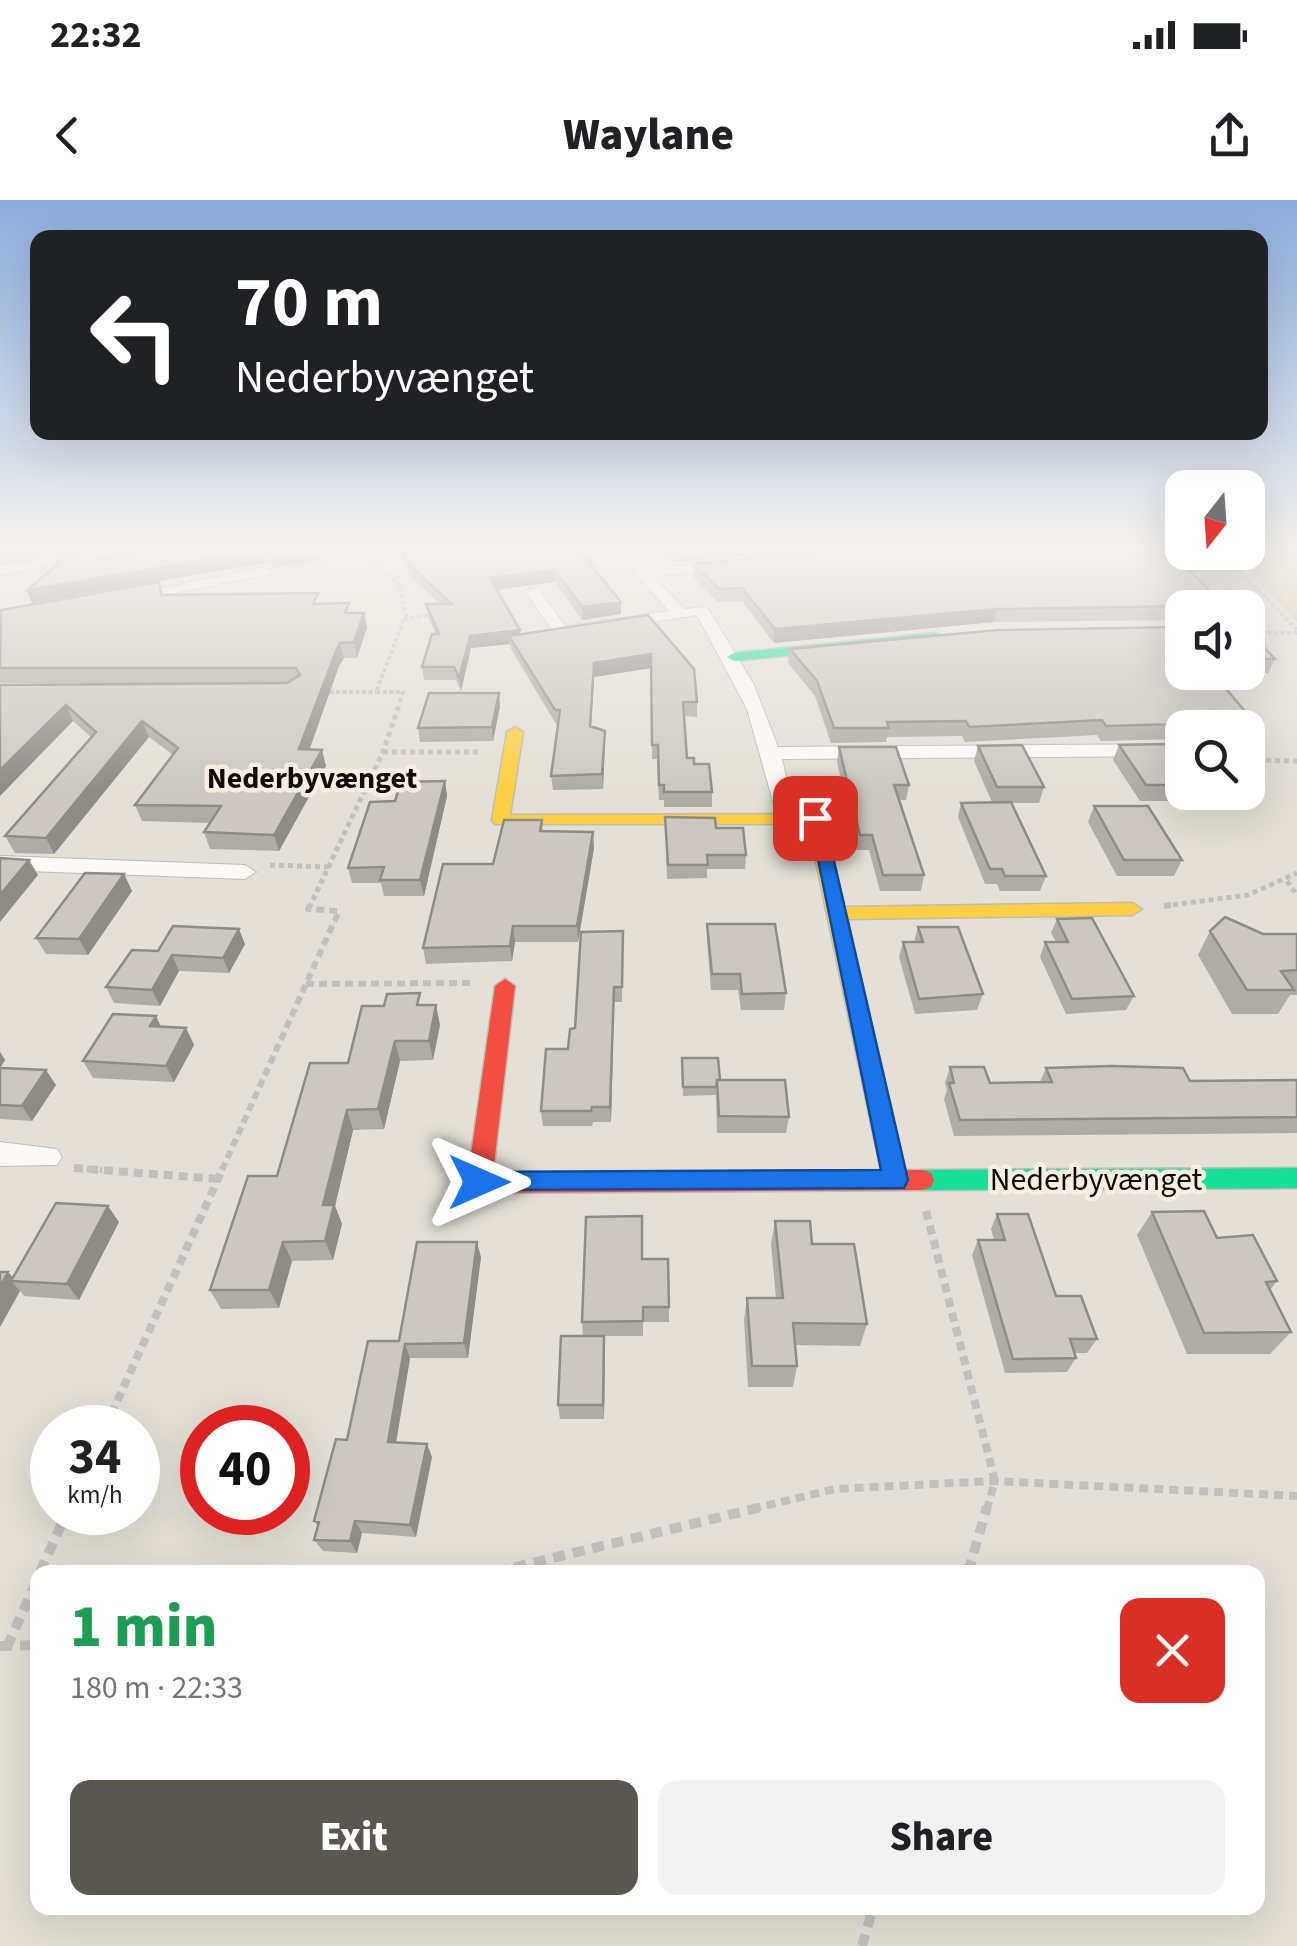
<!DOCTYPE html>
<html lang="en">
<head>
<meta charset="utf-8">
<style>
  body { margin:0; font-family:"Source Sans 3",sans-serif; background:#f2f2f2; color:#202124; height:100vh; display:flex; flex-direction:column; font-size:38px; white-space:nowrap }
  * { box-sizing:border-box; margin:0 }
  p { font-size:32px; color:#757577 }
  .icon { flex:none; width:55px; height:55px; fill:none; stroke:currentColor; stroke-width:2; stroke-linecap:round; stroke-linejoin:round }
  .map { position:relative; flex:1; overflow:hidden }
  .panel { position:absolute; left:30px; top:1365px; width:1235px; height:350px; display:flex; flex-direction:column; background:#fff; border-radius:20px; box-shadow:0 10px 40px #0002 }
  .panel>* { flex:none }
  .guide { position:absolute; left:30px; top:30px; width:1238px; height:210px; border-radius:20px; box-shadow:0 10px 40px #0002; background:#202124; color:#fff; overflow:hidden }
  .needle { width:65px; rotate:197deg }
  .controls { position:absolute; left:1165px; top:270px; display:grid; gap:20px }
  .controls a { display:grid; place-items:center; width:100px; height:100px; border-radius:20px; background:#fff; box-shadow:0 10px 40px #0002; font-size:50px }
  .speed { position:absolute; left:30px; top:1205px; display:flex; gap:20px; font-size:50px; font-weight:700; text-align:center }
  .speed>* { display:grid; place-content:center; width:130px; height:130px; border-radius:50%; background:#fff; box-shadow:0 10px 40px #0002; line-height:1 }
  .speed small { font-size:25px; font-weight:400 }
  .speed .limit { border:15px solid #d22; background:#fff; color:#111 }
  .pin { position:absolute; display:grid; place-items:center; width:85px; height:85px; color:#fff; margin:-42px; border-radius:20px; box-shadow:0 5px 15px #0006 }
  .me { position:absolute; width:110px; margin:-55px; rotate:90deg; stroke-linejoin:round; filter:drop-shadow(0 0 8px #0008) }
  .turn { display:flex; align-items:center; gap:35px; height:210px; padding:0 40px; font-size:45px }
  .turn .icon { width:130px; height:130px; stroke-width:2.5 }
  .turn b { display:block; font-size:70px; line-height:85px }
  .round { display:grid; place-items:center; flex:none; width:105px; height:105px; border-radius:20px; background:#f2f2f2 }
  .overview { display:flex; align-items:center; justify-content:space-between; height:170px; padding:0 40px }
  h1 { font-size:60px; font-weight:800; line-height:75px; color:#1e9e55 }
  .action { display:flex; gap:20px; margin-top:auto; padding:20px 40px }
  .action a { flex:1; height:115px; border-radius:20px; background:#5a5650; color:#fff; font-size:40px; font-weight:800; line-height:115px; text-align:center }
  .action a+a { background:#f2f2f2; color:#202124 }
  .status { display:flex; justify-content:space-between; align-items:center; height:70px; padding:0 50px; background:#fff; direction:ltr }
  .status svg { height:28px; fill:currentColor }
  header { display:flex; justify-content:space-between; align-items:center; height:130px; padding:0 40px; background:#fff; font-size:45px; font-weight:800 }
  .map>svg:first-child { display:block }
  .green { fill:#d4c4a7 }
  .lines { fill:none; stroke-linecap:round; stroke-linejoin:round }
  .street-casing { stroke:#bfbcb4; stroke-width:2 }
  .fast-casing { stroke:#bfbcb4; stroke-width:3 }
  .slow-casing { stroke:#bfbcb4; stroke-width:3 }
  .jam-casing { stroke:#bfbcb4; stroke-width:3 }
  .path-far4 { stroke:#c1c0bc; stroke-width:4; stroke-dasharray:4 2.5; stroke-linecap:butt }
  .path-far3 { stroke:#c1c0bc; stroke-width:5; stroke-dasharray:5 4; stroke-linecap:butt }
  .path-far2 { stroke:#c1c0bc; stroke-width:6; stroke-dasharray:8 5; stroke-linecap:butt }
  .path-far1 { stroke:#c1c0bc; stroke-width:8; stroke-dasharray:9 6; stroke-linecap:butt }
  .path { stroke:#c1c0bc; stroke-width:10; stroke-dasharray:12 8; stroke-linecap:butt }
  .street { fill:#fbfaf9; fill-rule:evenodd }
  .fast { fill:#16e098; fill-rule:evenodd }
  .slow { fill:#ffcf43; fill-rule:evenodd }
  .jam { fill:#f24e42; fill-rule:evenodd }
  .wall { fill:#afaca6 }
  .shaded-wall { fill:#8f8c87 }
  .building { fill:#ccc8c1; stroke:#8f8c87; stroke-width:2.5 }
  .route { fill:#1a73e8; stroke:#114b97; stroke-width:2.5 }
  .labels { text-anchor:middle; stroke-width:9; stroke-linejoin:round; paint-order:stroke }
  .far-neighbourhood-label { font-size:30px; font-weight:bold; fill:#0f0c07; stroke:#f7eedf }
  .street-label { font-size:32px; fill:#0f0c07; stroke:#f7eedf }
</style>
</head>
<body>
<div class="status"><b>22:32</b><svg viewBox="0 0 49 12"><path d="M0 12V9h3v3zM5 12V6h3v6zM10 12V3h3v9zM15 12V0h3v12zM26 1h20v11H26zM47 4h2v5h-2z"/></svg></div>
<header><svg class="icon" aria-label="back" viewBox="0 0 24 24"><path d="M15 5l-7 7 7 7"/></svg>Waylane<svg class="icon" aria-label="share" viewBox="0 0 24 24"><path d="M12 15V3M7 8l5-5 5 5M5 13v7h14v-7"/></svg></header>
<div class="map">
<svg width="1297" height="1746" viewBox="0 0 1297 1746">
  <rect width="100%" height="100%" fill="#e4e0d7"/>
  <path class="green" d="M0 346H110L0 366Z
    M1248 346H1297V422L1229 353 1248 352Z"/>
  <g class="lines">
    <defs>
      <path id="street" d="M112 346H140L0 375V367Z
        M609 346H623L646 369 732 361V367L727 368 654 377 684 409 707 407 754 485 778 547 1182 544V556L782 559 796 619 793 623H779L747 509 697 415 561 436 555 434 525 391 538 388 565 426 669 411Z
        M265 367 272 371 270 374 125 403 117 398Z
        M0 656 245 665 256 672 245 679 0 670Z
        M0 942 57 949 62 957 57 965 0 966Z"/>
      <path id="fast" d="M934 433 939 434V440L734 461 727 457 734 453Z
        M1297 968V988L922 990 913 987 910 980 913 973 922 970Z"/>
      <path id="slow" d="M515 527 523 532 510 615 815 614 824 619 844 707 1132 703 1142 709 1132 715 847 719 907 980 904 987 895 990 886 987 883 980 808 624H495L492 620 507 532Z"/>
      <path id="jam" d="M505 779 515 786 493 973 922 970 931 973 934 980 931 987 922 990 479 993 470 990 467 983 495 786Z"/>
    </defs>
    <use href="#street" class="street-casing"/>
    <use href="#fast" class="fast-casing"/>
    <use href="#slow" class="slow-casing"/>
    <use href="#jam" class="jam-casing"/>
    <path class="path-far4" d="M363 352 398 384 406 414 376 492H403L399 504
      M1222 352 1297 430
      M286 368 395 346
      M404 419 432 415
      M1248 433H1297
      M323 492H376"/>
    <path class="path-far3" d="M383 552H482
      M1248 560 1297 561
      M270 665 329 667
      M1287 681 1297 695
      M1164 706 1248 695 1297 673
      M309 708 383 552 400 502"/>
    <path class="path-far2" d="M1164 706 1171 705
      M306 784 470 783
      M74 968 102 970
      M222 970 339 711 308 709 310 705"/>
    <path class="path-far1" d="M74 968 218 979
      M926 1011 995 1281 987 1309
      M105 1228 223 968
      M752 1309 835 1289 995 1281 1297 1296"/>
    <path class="path" d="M40 1372 67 1312
      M495 1372 762 1307
      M968 1372 987 1307
      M0 1446 38 1445
      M7 1447 38 1378
      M862 1746 873 1708"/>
    <use href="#street" class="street"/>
    <use href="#fast" class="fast"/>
    <use href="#slow" class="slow"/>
    <use href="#jam" class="jam"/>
  </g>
  <path class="wall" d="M320 346 323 358 274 368 264 363 32 403 27 390 103 359Z
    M396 346H568L595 370 621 414 582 420 555 382 497 390 520 434 648 415 697 502V517L684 516 687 558 694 564 712 592V607H664V600H659L657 559H652L651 468 594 477 591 527 605 531 603 589 553 590 551 576 558 524H556L511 449 510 444 471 448 461 491 456 480H424L422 467 436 434 428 417 426 404H440L410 376Z
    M656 346H849L678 362 667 358Z
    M693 364 1199 366 1195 375 1226 408H1182V420L994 422 774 443 742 401 718 402 693 377Z
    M159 382 164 395 321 404 351 413 367 427 357 458H344L339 466 309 549 326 566 279 651 210 649 204 632 210 623 142 621 135 605 173 555 149 537 54 654 15 653 5 636 92 538 73 521 0 485 230 484 0 483V410Z
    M1248 430 1275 459 1268 473H1223L1220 479H1217L1254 522 1248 535V528H1182V539L1101 541 1097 535 965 542 962 536 887 537 886 542 831 543 815 496 788 463 790 449 1182 472H1248Z
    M500 506 493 541 420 542 418 528Z
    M1119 545 1182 564V592H1191L1188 597H1177L1176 601H1140L1113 560Z
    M978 546 1044 587 1039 603H1011L1046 676 1040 691H1000L997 684H985L958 617 961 603 992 602 974 561Z
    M839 547 909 585 906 600H899L924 675 921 691H880L869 650H857L837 562Z
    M445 581 447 596 424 696H384L381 683H352L348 668 395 601Z
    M1094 606 1182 660 1174 676H1117L1088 622Z
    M665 617 716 628 746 655 745 669H707V678L667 679Z
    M542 620 543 631 594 648 578 742H515L512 761 426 764 423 748 493 664Z
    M124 674 132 691 88 755 46 754 36 738Z
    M1057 719 1134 796 1126 810 1066 814 1040 757 1045 742H1056L1051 733Z
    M707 724 786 793 784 810H741L738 790H711L707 740Z
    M918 727 983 794 977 810 915 814 899 757 903 742H914Z
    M623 731 622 802H614L611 922H593L592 926H543L541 911 568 849 575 828Z
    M1210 731 1297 734V795H1290L1278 814H1232L1198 755Z
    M245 744 229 773 179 771 160 806 114 803 106 787 158 751Z
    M422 805 440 825 433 860 400 861 384 929 353 930 335 1006 342 1024 333 1060 292 1061 279 1108 221 1109 210 1090 277 976 348 863Z
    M161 827 186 828 194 845 174 882 93 878 83 861Z
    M0 852 5 860 0 868 56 885 32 921 0 919Z
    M682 858 789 917 786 933H717L716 895 683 896Z
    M950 867 990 883 1040 882 1046 868 1190 881 1297 880V933L954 936 944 899 947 890 945 883Z
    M1152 1012 1217 1038 1277 1081 1270 1090 1291 1132 1270 1154H1187L1137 1035Z
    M997 1014 1056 1096 1097 1139 1087 1153H1074L1076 1158 1067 1172 1005 1173 972 1055 978 1040H994L991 1029Z
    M775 1021 812 1044 867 1124 860 1146 795 1145 797 1166 793 1187H748L744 1120 747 1098H776L771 1044Z
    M119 1022 79 1100 24 1096 20 1091 0 1127V1072H8L13 1078Z
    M481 1057 468 1158H410L396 1242 432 1257 416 1337 362 1333 357 1353 323 1351 314 1340 318 1326 314 1321 347 1240 399 1141Z
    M642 1059 669 1107V1122H643V1136H604V1219H560L558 1205 583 1136 582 1122Z"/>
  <path class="shaded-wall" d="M320 346 323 358 274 368 271 356Z
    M717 346H849L678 362V349Z
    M261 351 264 363 32 403 27 390Z
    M555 370V382L492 390 490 378Z
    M621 402V414L582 420V407Z
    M997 409 994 422 774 443 775 429Z
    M364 413 367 427 357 458 354 442Z
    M520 430 521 442 509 436 510 444 471 448 461 491 459 478 470 436Z
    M340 443 344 458 339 466 304 565 299 549 336 451Z
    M651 454V468L594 477 590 541V526L594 463Z
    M499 493 500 506 493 541 492 527Z
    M66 505 73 521 0 596V570Z
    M142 521 149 537 54 654 46 638Z
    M605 531V545L603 589 602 574Z
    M322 550 326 566 279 651 274 635Z
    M445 581 447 596 424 696 420 680Z
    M593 632 594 648 578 742 577 726Z
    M29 660 38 675 0 722V695Z
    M124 674 132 691 88 755 79 739Z
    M513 726 515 742 512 761 510 746Z
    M239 729 245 744 229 773 223 758Z
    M172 755 179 771 160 806 152 790Z
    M614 787V802L611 922 610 907Z
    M436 805 440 825 433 860 429 841Z
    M156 816 164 833 150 826Z
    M186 828 194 845 174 882 166 866Z
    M395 841 400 861 384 929 378 909Z
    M0 852 5 860 0 868Z
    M46 870 56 885 32 921 22 906Z
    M347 910 353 930 335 1006 342 1024 333 1060 325 1041 323 1005Z
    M108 1006 119 1022 79 1100 67 1084Z
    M283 1042 292 1061 279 1108 269 1090Z
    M477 1042 481 1057 468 1158 464 1143Z
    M8 1072 16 1081H11L20 1091 0 1127V1087Z
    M604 1136 605 1150 604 1219 603 1205Z
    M405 1144 410 1158 394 1255 388 1242Z
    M427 1244 432 1257 416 1337 410 1325Z
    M355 1321 362 1333 357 1353 350 1341Z"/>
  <path class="building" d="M167 346H320L271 356 261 351 27 390 59 363 56 356 92 349 103 359Z
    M399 346H568L595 365H591L621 402 582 407 555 370 490 378 520 430 470 436 459 478 454 467H422L432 434H439L426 404H452L408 364Z
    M669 346H717L678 349Z
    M879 346H1177L1182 352 1199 366H1186L1226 408H1189L1187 406 997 409 775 429 742 388 719 389 693 364Z
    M159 382 161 395 318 393 313 404 349 403 345 413H364L354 442 340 443 336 451 299 549 322 550 274 635 204 632 221 606 135 605 178 548 142 521 46 638 5 636 96 532 66 505 0 570V485L287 483 300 475 296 468H0L1 410Z
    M648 415 694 469 697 502H683L687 558H694V564H709L712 592H664V585H659L658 545H652L651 454 594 463 590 526 605 531 602 574 551 576 560 510H555L509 436Z
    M1182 427V472H1212L1254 522 1106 526 1102 520 969 527 966 521 887 522 889 528H834L817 481 790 449 998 430Z
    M1248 430 1275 459H1248Z
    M429 493H499L492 527 418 528Z
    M1168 544 1182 564V581H1180L1182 585H1146L1119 545Z
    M1022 545 1044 587H997L978 546Z
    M839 547H896L909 585H894L924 675H883L872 635H860Z
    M445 581 420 680H380L384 667 348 668 370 602 395 601 401 582Z
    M1011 602 1046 676H1005L1002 669H990L961 603Z
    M1094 606H1148L1182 660H1124Z
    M665 617 715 618 716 628H743L746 655H707L708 665H668Z
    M504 620H542L540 631 593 632 577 726H513L510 746 423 748 443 664H493Z
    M0 658 29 660 0 695Z
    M85 673 124 674 79 739 36 738Z
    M1225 717 1263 734H1297V770L1281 771 1294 790H1247L1210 731Z
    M1092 718 1134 796 1072 799 1045 742H1068L1057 719Z
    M707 724H775L786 793 742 794 740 774H712Z
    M173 726 239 729 223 758 172 755 152 790 106 787 132 750 158 751Z
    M918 727H958L983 794 919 799 903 742H923Z
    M623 731 622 787H614L610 907H592L591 911H541L546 849H568L570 829 575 828 581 732Z
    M420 793 417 805H436L429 841H395L378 909 347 910 323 1005H334L325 1041 283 1042 269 1090H210L248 976H277L310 863H348L362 806H384L387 794Z
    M113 814 156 816 150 826 186 828 166 866 83 861Z
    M682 858H718L720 880H717L716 887H683Z
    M1112 866 1183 868 1190 881 1297 880V917L960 920 949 883H954L950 867H984L990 883 1052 882 1046 868Z
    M0 868 46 870 22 906 0 905Z
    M717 880H785L789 917 719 916Z
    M56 1003 108 1006 67 1084 11 1081Z
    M1204 1011 1217 1038 1253 1035 1277 1081 1266 1082 1291 1132 1204 1133 1152 1012Z
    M997 1014H1028L1056 1096H1081L1097 1139H1070L1076 1158 1013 1159 978 1040H1005Z
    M642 1016V1059H668L669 1107H643V1121L582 1122 586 1017Z
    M775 1021H810L812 1044H854L867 1124 793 1123 797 1166H752L747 1098H783Z
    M417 1042H477L464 1143 405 1144 388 1242 427 1244 410 1325 355 1321 350 1341 314 1340 319 1322 314 1321 336 1239 347 1240 368 1141H399Z
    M0 1072H8L0 1087Z
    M561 1136H604L603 1205H558Z"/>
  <linearGradient id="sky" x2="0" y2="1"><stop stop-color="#8babdd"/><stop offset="0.59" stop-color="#f3f1ed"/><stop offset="1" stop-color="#f3f1ed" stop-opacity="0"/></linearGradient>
  <rect width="1297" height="590" fill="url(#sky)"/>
  <path class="route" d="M809 615 824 618 908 980 904 988 470 990 466 982 479 972 881 970Z"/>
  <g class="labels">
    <g class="far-neighbourhood-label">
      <text x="312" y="588">Nederbyvænget</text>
    </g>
    <g class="street-label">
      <text x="1096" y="990">Nederbyvænget</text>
    </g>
  </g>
</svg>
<div class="controls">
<a><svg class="needle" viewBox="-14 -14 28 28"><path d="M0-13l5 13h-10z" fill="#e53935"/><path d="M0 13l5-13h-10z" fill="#757577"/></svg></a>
<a><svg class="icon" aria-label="sound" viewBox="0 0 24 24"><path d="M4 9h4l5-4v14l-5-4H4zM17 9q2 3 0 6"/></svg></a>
<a><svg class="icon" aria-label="search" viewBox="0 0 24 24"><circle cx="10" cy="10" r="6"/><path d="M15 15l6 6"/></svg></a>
</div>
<div class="speed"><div>34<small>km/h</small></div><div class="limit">40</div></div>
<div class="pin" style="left:815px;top:618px;background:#d93025"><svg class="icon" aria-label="arrive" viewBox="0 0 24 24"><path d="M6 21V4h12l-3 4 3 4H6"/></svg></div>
<svg class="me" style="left:479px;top:982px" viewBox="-20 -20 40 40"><path d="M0-17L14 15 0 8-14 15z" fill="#1a73e8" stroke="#fff" stroke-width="4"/></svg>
<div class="guide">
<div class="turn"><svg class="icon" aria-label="left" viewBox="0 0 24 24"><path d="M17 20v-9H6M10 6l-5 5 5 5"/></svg><div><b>70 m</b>Nederbyvænget</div></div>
</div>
<section class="panel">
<div class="overview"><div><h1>1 min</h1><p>180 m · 22:33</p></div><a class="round" style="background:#d93025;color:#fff"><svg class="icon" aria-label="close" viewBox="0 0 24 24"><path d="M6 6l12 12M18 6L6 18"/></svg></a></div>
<div class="action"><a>Exit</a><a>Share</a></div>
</section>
</div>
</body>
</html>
